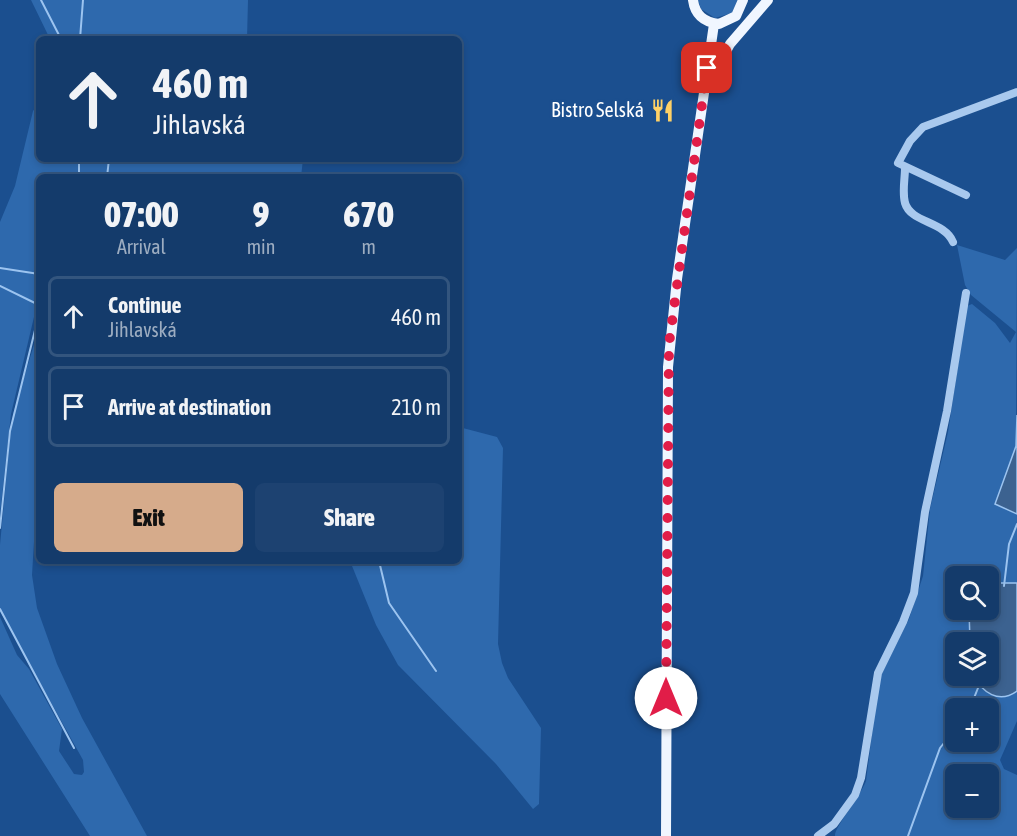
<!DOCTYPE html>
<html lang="en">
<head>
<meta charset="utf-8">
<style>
  body { margin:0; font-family:"Asap Condensed",sans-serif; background:#1d4271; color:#f1f3f6; height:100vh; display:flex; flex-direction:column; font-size:22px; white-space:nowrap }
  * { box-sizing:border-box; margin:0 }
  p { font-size:20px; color:#9dadc1 }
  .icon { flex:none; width:33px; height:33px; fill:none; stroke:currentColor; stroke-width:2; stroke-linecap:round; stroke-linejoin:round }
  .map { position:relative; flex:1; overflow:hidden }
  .drawer { position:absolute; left:36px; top:174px; width:426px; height:390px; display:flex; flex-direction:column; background:#143b6b; border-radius:9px; box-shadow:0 3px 9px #0003,0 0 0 2px #33557e }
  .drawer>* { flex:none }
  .banner { position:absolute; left:36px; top:36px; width:426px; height:126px; border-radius:9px; box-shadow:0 3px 9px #0003,0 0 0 2px #33557e; background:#143b6b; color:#f1f3f6; overflow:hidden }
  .fabs { position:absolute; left:945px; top:566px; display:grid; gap:12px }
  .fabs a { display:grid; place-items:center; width:54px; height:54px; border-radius:9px; background:#143b6b; box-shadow:0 3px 9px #0003,0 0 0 2px #33557e; font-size:30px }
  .pin { position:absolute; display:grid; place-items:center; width:51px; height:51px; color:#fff; margin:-26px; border-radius:12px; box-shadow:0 3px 9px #0006 }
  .me { position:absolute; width:66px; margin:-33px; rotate:0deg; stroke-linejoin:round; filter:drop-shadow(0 0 4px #0008) }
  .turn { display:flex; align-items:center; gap:21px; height:126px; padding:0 18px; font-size:27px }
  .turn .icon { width:78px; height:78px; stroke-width:2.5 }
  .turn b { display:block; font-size:42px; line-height:51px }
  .eta { display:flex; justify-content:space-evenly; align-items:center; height:102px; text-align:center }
  .eta b { font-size:36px; font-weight:800; line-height:42px }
  .cta { display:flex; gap:12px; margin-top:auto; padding:12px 18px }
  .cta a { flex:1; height:69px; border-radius:9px; background:#d6ab8b; color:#111; font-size:24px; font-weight:800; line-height:69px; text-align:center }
  .cta a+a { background:#1d4271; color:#f1f3f6 }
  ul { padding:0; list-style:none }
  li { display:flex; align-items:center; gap:18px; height:81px; margin:0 12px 9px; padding:0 6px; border:3px solid #33557e; border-radius:9px }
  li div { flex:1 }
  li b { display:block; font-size:22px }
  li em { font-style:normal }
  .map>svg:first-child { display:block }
  .green { fill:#2e69ad; fill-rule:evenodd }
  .water { fill:#3c6290; stroke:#9cc4f0; stroke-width:1.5 }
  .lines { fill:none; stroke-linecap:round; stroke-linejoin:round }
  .stream { stroke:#9cc4f0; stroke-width:2 }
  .minor { stroke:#a9c9ee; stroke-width:8 }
  .major { stroke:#f0f6ff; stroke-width:10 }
  .route { stroke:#e11d48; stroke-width:10; stroke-dasharray:0 18 }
  .labels { text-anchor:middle; stroke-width:6; stroke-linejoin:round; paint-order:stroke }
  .poi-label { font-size:20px; fill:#fff; stroke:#1b4f8f; text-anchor:end }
</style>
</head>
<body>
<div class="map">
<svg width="1017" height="836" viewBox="0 0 1017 836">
  <rect width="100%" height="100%" fill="#1b4f8f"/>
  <path class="green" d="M31 0H248L247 39H50Z
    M698 0H737V1L732 13 715 18 701 9Z
    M39 103V159H303L301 177H39V320L34 317 11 414 0 514V222L15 186 33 111Z
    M957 245 1005 260 1017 248 1016 446 996 504 1017 514V583H989L988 576H956V609H969L970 642H956V675H974L1003 697 1017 691V721L1000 760 1004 769 1017 775V836H835C834 828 860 797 866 781L879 679 909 619 923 576 930 509 948 432 967 306 972 304 995 323 1010 343 1016 332 971 295 965 285ZM956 708H988V741H956ZM956 774H988V807H956Z
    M39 328V459L32 575 37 608 57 664 82 718 147 836H90L0 694V617L17 655 29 669 62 729 59 751 74 774 82 775 84 772 83 760 0 611V545L10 437 13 414Z
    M459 427 497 437 503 448 498 644 502 663 508 678 541 728 539 804 533 809 496 764 398 665 376 625 350 561H377L379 563 385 561H459Z"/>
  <path class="water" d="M1017 415V514L995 504 1016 446Z
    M989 583H1017V691C999 704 982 693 974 675H988V642H970L969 609H988Z"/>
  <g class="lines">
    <path class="stream" d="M41 0 61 39
      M80 39 83 0
      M79 177V159
      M107 177 109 159
      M0 268 39 274
      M0 286 39 305
      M0 528 10 431 39 314 38 307
      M379 561 389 603 436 671
      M1004 586 1009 544 1017 524
      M0 609 74 748
      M970 708 980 683
      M908 836 940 748 956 728"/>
    <path class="minor" d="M905 168C905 179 902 192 905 203 911 223 944 221 953 242
      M966 195 898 163 910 141 923 127 1017 92
      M818 836 834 824 855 795 861 778 878 673 903 622 914 593 925 512 947 411 966 293"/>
    <path class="major" d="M693 0C695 15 704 22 719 24L736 16 743 0
      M708 85 730 44 768 0
      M666 836 668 367 677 279 714 24"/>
  </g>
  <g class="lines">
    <path class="route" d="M666 698 669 344 707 68"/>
  </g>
  <defs>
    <symbol id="restaurant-bare" viewBox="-9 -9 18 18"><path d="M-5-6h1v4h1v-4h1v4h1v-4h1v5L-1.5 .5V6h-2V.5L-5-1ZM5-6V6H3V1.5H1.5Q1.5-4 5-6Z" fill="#ffd166" stroke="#1b4f8f" stroke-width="2.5" paint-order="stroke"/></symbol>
  </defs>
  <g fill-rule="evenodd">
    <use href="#restaurant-bare" x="646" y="94" width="33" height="33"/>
  </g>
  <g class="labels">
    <g class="poi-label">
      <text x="644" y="117">Bistro Selská</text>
    </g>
  </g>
</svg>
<div class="fabs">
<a><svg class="icon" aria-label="search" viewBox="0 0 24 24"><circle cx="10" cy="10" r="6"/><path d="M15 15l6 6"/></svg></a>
<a><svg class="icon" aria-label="layers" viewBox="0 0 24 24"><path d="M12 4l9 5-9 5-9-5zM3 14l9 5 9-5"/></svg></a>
<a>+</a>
<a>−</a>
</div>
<div class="pin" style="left:707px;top:68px;background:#d93025"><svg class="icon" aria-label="arrive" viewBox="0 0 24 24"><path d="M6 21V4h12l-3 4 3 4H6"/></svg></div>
<svg class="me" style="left:666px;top:698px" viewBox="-20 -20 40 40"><circle r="19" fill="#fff"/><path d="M0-13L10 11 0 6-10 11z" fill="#e11d48"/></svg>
<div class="banner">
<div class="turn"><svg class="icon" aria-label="ahead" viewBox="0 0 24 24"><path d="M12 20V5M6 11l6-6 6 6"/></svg><div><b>460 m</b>Jihlavská</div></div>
</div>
<section class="drawer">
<div class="eta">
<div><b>07:00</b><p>Arrival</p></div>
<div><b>9</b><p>min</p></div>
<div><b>670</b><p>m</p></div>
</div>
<ul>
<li><svg class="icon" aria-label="ahead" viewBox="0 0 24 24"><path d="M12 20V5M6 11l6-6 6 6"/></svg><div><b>Continue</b><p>Jihlavská</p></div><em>460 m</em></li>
<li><svg class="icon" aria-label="arrive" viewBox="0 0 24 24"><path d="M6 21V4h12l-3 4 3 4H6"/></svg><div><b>Arrive at destination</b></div><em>210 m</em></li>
</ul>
<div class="cta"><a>Exit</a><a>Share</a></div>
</section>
</div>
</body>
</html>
